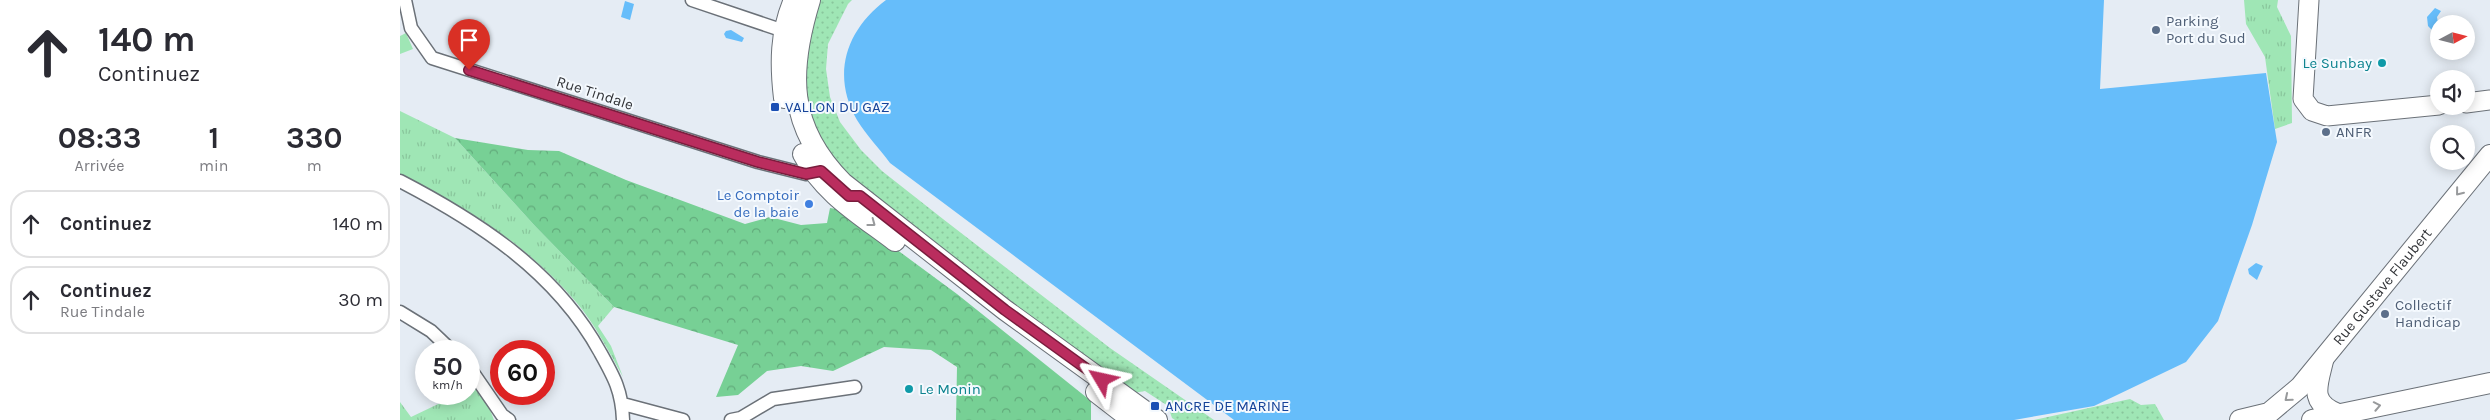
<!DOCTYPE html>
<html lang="fr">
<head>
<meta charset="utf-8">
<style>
  body { margin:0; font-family:Karla,sans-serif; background:#f7f7f7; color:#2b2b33; height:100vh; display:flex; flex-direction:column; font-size:19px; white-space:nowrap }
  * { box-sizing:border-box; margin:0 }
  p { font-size:16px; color:#7c7c81 }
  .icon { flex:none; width:28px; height:28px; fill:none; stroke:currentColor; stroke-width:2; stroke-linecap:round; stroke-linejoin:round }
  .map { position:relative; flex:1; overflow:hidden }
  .details { display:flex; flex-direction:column; background:#fff; width:400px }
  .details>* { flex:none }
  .guide { background:#fff; color:#2b2b33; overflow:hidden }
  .needle { width:32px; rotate:83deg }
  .controls { position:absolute; left:2030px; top:15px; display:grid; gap:10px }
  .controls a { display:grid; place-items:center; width:45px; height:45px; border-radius:50%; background:#fff; box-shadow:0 2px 12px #0003; font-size:25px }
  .speed { position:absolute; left:15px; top:340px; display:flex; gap:10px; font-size:25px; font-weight:700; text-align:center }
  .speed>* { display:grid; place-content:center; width:65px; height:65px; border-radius:50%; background:#fff; box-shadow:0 2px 12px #0003; line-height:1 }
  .speed small { font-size:12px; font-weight:400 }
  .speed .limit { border:8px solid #d22; background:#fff; color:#111 }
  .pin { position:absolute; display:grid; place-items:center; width:42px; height:42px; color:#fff; margin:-51px -21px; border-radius:50% 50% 50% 0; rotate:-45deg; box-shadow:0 0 5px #0007 }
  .pin .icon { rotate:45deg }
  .me { position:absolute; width:55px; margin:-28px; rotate:306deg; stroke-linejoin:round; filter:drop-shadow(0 0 4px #0008) }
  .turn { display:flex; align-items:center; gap:18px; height:105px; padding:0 15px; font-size:22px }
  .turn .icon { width:65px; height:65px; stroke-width:2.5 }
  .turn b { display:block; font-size:35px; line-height:42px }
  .eta { display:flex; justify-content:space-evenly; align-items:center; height:85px; text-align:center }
  .eta b { font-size:30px; font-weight:700; line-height:35px }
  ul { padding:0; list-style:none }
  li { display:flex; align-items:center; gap:15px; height:68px; margin:0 10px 8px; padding:0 5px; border:2px solid #e1e1e2; border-radius:20px }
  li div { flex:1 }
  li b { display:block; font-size:19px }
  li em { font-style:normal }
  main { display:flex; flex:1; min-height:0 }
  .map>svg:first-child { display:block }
  .grass { fill:url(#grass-tufts) }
  .forest { fill:url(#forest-crowns) }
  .park { fill:url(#park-dots) }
  .water { fill:#66bdfa }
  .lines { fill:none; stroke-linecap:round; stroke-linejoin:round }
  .street-casing { stroke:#6b7178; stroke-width:15 }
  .secondary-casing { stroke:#6b7178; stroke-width:21 }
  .primary-casing { stroke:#6b7178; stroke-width:22 }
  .street { stroke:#fff; stroke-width:12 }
  .secondary { stroke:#fff; stroke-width:19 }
  .primary { stroke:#fff; stroke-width:20 }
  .oneway { stroke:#989a9c }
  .route-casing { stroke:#791d3d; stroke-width:12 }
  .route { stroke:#ba2d5e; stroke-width:9 }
  .service-dot { fill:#5c6f8a; stroke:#f4f9fe; stroke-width:2 }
  .culture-dot { fill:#0f9aa8; stroke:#f4f9fe; stroke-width:2 }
  .transit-dot { fill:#1a4fb4; stroke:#f4f9fe; stroke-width:2 }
  .shop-dot { fill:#3f7fe0; stroke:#f4f9fe; stroke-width:2 }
  .labels { text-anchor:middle; stroke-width:4; stroke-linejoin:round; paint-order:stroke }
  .service-label { font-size:15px; fill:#4e5e75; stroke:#f4f9fe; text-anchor:start }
  .culture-label { font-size:15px; fill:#0d838f; stroke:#f4f9fe; text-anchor:end }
  .street-label { font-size:15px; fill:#323438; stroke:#f4f9fe }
  .transit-label { font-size:15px; fill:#164399; stroke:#f4f9fe; text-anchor:start }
  .shop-label { font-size:15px; fill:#366cbe; stroke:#f4f9fe; text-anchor:end }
</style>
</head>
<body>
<main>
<section class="details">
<div class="guide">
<div class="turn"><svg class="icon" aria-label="ahead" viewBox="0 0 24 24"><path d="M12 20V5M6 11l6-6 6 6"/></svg><div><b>140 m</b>Continuez</div></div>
</div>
<div class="eta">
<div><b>08:33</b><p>Arrivée</p></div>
<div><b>1</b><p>min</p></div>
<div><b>330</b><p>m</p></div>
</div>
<ul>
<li><svg class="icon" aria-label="ahead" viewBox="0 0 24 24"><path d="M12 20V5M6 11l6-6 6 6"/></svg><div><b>Continuez</b></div><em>140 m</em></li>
<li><svg class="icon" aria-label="ahead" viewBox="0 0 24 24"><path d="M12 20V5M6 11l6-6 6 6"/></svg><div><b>Continuez</b><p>Rue Tindale</p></div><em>30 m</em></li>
</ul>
</section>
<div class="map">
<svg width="2090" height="420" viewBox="0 0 2090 420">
  <defs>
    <pattern id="grass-tufts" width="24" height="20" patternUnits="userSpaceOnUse" patternTransform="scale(1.25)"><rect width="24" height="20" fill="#9fe6b5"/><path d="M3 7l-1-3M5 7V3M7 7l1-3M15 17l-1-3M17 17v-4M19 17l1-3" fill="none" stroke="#89c69c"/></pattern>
    <pattern id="forest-crowns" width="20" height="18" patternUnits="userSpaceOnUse" patternTransform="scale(1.25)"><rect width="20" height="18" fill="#77d095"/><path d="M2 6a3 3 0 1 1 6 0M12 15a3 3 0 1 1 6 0" fill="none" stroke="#62aa7b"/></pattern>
    <pattern id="park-dots" width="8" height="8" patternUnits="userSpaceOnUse" patternTransform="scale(1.25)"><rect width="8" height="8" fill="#9fe6b5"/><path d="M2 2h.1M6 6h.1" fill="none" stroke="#89c69c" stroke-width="1.8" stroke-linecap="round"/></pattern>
  </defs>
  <rect width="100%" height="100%" fill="#e5ecf4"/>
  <path class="grass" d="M1844 0H1878L1877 7 1891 36 1892 123 1875 129 1865 57 1846 24Z
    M6 33 13 49 0 54V36Z
    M0 111 55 138 135 226 214 307 198 326 211 346 223 377C209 352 195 324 176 302 129 247 66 205 0 176Z
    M75 389 87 402 94 420H0V402L11 417 57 395 69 394V391Z"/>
  <path class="forest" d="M55 138 128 150 159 151 226 180 345 224 370 217 401 225 427 223 430 208 443 210 557 294 691 401V420H556L557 367 531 350 484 347 433 371 401 366 367 371 338 395 316 397 338 345 214 307 135 226Z"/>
  <path class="park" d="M421 0H452L448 4 428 44 426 69 430 97 440 122 461 150 482 171 543 219 710 348 814 420H775L772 418 768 406 745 391 734 393C661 339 586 286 515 230 482 204 443 179 422 142 399 104 400 38 421 0Z
    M1730 399 1741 405 1755 404 1764 420H1634Z"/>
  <path class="water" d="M486 0H1704L1700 89 1866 73 1877 142 1852 225 1818 321 1786 362 1694 406 1614 420H834L490 163C480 149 466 135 457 120 431 75 446 30 486 0Z
    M225 1 234 4 230 20 221 17Z
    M2035 8 2041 11 2037 17 2039 29 2033 31 2028 26 2027 17Z
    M331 30 344 38 342 42 326 38 324 34 326 31Z
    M1856 263 1863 266 1857 280 1849 274 1848 269Z"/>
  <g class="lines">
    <defs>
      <path id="street" d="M5 0 11 28 32 58 358 162 406 174 419 171
        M292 0 384 31 389 36
        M0 181C79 222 156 272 200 352 214 377 222 391 223 420
        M0 312 31 331 52 351
        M69 367 102 415 109 420
        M223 404 283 420
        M331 420 341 418 373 399 455 387"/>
      <path id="secondary" d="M1909 0 1903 99 1912 111 1927 116 2039 105
        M2066 103 2090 100"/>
      <g id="primary">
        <path d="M410 0C388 72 387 127 443 183L605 310 757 420"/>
        <path d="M384 98C380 64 380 32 394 0"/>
        <path d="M403 154C423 193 461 215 495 241"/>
        <path d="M1923 361C1917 386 1909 403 1938 414"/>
        <path d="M696 392 732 420"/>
        <path id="s1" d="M1840 420 1869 413 1900 387 2090 155"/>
        <path d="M1912 420 2090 383"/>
      </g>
    </defs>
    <use href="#street" class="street-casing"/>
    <use href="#secondary" class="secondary-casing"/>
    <use href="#primary" class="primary-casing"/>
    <use href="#street" class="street"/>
    <use href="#secondary" class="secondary"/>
    <use href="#primary" class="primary"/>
  </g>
  <defs><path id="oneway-chevron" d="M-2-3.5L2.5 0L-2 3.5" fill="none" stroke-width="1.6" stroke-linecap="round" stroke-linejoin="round" transform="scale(1.25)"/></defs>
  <g class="oneway">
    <use href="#oneway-chevron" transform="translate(2059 192) rotate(129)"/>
    <use href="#oneway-chevron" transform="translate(472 223) rotate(37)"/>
    <use href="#oneway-chevron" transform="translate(1888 398) rotate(140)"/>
    <use href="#oneway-chevron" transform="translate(1977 406) rotate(-11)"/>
  </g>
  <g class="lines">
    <defs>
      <path id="route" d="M69 70 358 162 406 174 421 171 449 196H460L605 310 702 380"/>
    </defs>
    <use href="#route" class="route-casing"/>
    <use href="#route" class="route"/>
  </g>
  <g class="service-dot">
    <circle cx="1756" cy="30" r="5"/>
    <circle cx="1926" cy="132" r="5"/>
    <circle cx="1985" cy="314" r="5"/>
  </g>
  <g class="culture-dot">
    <circle cx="1982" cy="63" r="5"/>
    <circle cx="509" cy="389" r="5"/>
  </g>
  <g class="transit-dot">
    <rect x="370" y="102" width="10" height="10" rx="2.5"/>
    <rect x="750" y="401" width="10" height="10" rx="2.5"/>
  </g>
  <circle class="shop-dot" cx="409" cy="204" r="5"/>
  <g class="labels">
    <g class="service-label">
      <text x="1766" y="26">Parking<tspan x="1766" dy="17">Port du Sud</tspan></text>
      <text x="1936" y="137">ANFR</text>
      <text x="1995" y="310">Collectif<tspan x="1995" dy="17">Handicap</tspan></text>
    </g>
    <g class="culture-label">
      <text x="1972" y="68">Le Sunbay</text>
      <text x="519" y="394" text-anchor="start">Le Monin</text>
    </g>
    <g class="street-label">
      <text transform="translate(195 93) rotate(18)" y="5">Rue Tindale</text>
      <text dy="5" stroke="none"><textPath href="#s1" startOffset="200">Rue Gustave Flaubert</textPath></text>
    </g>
    <g class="transit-label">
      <text x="385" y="112">VALLON DU GAZ</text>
      <text x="765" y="411">ANCRE DE MARINE</text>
    </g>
    <g class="shop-label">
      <text x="399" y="200">Le Comptoir<tspan x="399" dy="17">de la baie</tspan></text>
    </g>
  </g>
</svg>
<div class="controls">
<a><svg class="needle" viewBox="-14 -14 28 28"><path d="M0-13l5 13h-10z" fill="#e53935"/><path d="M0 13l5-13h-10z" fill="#7c7c81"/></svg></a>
<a><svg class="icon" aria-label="sound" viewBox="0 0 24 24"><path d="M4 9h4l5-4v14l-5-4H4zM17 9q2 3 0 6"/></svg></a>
<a><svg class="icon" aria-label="search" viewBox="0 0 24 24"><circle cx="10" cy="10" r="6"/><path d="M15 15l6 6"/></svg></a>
</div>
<div class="speed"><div>50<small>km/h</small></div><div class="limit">60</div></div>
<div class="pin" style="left:69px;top:70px;background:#d93025"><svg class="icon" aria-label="arrive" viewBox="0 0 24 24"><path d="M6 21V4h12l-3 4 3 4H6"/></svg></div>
<svg class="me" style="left:702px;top:380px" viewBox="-20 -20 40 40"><path d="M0-17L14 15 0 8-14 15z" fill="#ba2d5e" stroke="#fff" stroke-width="4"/></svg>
</div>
</main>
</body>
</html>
